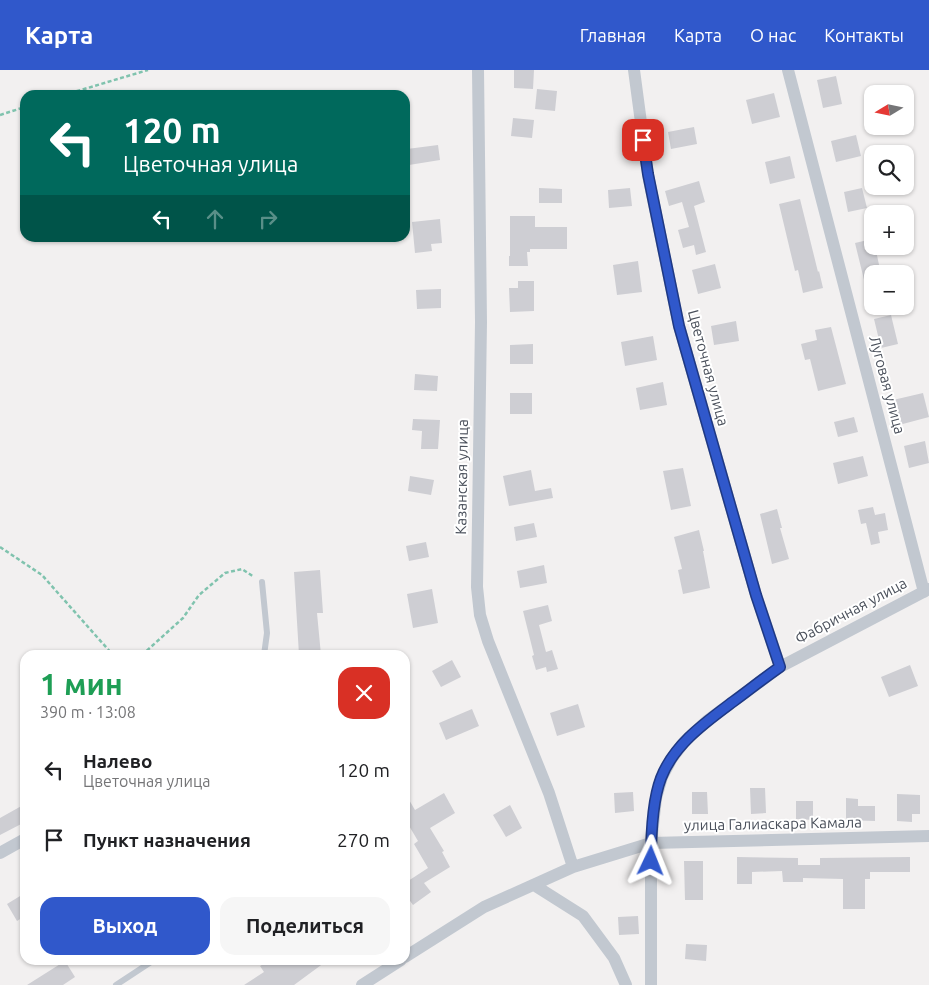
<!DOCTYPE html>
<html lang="ru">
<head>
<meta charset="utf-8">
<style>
  body { margin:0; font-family:Ubuntu,sans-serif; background:#f6f6f6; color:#202124; height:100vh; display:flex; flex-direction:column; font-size:19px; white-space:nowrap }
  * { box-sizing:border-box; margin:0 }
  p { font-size:16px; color:#757577 }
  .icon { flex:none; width:28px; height:28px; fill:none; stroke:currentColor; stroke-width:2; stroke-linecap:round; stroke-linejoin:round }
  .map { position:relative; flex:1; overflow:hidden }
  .details { position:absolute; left:20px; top:580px; width:390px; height:315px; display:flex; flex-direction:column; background:#fff; border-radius:15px; box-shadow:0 1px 4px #0004 }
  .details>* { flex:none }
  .guide { position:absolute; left:20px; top:20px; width:390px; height:152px; border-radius:15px; box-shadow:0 1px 4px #0004; background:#00695c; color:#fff; overflow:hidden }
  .needle { width:32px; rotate:260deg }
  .buttons { position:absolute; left:864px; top:15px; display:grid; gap:10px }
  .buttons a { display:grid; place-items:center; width:50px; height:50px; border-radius:10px; background:#fff; box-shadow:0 1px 4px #0004; font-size:25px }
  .pin { position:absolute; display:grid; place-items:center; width:42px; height:42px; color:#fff; margin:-21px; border-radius:10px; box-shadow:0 2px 8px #0006 }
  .me { position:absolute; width:55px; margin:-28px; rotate:2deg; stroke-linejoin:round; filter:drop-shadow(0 0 4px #0008) }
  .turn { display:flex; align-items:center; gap:18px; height:105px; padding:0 20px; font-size:22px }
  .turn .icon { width:65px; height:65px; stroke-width:2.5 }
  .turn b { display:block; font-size:35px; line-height:42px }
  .lanes { display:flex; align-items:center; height:48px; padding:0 20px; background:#0003; justify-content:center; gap:25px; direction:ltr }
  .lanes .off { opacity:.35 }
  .round { display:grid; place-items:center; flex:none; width:52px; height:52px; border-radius:15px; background:#f6f6f6 }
  .overview { display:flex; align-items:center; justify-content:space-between; height:85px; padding:0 20px }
  h1 { font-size:30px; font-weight:700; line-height:38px; color:#1e9e55 }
  .action { display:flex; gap:10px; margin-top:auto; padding:10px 20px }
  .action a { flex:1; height:58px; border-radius:15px; background:#3058cb; color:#fff; font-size:20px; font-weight:700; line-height:58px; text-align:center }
  .action a+a { background:#f6f6f6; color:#202124 }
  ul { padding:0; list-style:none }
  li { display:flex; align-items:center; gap:15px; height:70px; padding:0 20px }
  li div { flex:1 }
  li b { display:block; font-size:19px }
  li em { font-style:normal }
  header { display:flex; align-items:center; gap:30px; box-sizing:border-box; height:70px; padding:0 25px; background:#3058cb; color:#fff }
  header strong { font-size:24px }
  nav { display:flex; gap:28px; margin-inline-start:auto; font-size:18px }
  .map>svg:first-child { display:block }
  .building { fill:#ceced3 }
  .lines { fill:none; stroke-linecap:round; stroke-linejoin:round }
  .path { stroke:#80c3ae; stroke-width:2.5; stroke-dasharray:4 2.5; stroke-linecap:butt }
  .service { stroke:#c2c8d0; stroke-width:6 }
  .minor { stroke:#c2c8d0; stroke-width:12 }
  .route-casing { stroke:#1f3984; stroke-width:12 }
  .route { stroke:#3058cb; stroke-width:9 }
  .labels { text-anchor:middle; stroke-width:4; stroke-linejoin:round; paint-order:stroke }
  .street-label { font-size:15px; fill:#4a505b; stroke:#fff }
</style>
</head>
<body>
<header>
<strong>Карта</strong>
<nav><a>Главная</a><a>Карта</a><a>О нас</a><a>Контакты</a></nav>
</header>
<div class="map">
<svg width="929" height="915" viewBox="0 0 929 915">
  <rect width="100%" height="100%" fill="#f2f0f0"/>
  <path class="building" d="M514 0H534L533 19 514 18Z
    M836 6 842 34 823 38 817 10Z
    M537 19 557 21 555 41 535 39Z
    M774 23 780 47 752 54 746 30Z
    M513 48 534 50 532 68 511 66Z
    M694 57 697 74 671 79 668 62Z
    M856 65 861 86 836 92 831 71Z
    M438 75 440 90 409 95 407 79Z
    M790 86 795 108 770 114 765 92Z
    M699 111 705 132 694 136 706 182 696 185 694 175 683 178 678 160 689 157 682 132 669 136 665 121Z
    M539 118 562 119V133H539Z
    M630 118 632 136 609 138 608 120Z
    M862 118 867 138 848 142 844 122Z
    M800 129 818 202 819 201 823 218 803 223 798 200 795 201 779 134Z
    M510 146H535V157H567V179H530V182H527L528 196H509V186H510Z
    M440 149 442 173 431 174 432 181 415 183 412 152Z
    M872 169V176H875L881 204H872V226H868L855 173Z
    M638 191 642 222 617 225 613 195Z
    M715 194 721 218 698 224 692 200Z
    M518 211H534V241L510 242 509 218H518Z
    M441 219V238L417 239 416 220Z
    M891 245 898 274 881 278 874 249Z
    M736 251 739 271 714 275 711 256Z
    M831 257 846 314 818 321 810 289 805 290 801 274 817 270 815 260Z
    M653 266 657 290 625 296 621 272Z
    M533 274V294H510V275Z
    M415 304 438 306 437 321 414 320Z
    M663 312 667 335 640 340 636 318Z
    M510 323H532V344H510Z
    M923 323 929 347 899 355 893 330Z
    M854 347 858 362 838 367 834 352Z
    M413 349 440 350 438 379H421L422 361 412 360Z
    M925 371 929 393 909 398 904 376Z
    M863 386 868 406 838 414 833 393Z
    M683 398 691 436 671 440 663 401Z
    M531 400 535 421 551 418 553 428 509 436 503 406Z
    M410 406 434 410 431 425 408 421Z
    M873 437 875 445 885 443 888 460 878 462 880 473 871 475 866 453 861 454 858 440Z
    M777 439 782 458H780L789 489 772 494 760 444Z
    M534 453 537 467 516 471 514 457Z
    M699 460 704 481H703L710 518 683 524 678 500 682 499 674 467Z
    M426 472 429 487 409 491 406 476Z
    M544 495 547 513 520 518 517 501Z
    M320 500 323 543H317L321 585H299L294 502Z
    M432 519 438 553 413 558 407 524Z
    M548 535 552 551 539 555 546 582 552 580 558 599 547 602 546 597 536 600 532 586 534 585 523 541Z
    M452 590 461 607 441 617 432 601Z
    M910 595 918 616 889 627 881 607Z
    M578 634 585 657 557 666 550 643Z
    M472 639 479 656 446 670 439 653Z
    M750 718H765L766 743 751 744Z
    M633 722 634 741 615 743 614 723Z
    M692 722H707L708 744H692Z
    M405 723 415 740 444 723 455 743 430 758 444 781 442 782 450 797 424 813 431 822 413 835 405 824V813L428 798 414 774 418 771 405 749Z
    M897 724 920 725V744H912V752L897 751Z
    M846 728 858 729V736H875V751L846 750Z
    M796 731H813V750L796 749Z
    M25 734V752L0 765V748Z
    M510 735 522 758 506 767 493 745Z
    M737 787 798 788V795H820V788L910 787V802H870V809H865V839H843V809L803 808V812H783L782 801 752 802V814H737Z
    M684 791H703V830H685Z
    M25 823V846L17 851 7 834Z
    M638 846 639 864 619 865 618 847Z
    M686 874 707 875 706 891 685 889Z
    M270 890H328L294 915H244L264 902 260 896Z
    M65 891 75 907 63 915H27Z"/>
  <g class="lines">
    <path class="path" d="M64 25 148 0
      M0 45 25 37
      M0 477 42 505 113 585
      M142 585 183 548 199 525 225 503 242 499 254 507"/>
    <path class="service" d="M262 512 267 563 264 585
      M116 915 154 890"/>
    <path class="minor" d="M478 0 481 252 477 517 480 545 488 571 549 723 573 797
      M634 0 648 105 679 256 756 525 780 597
      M788 0 924 522
      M0 783 25 769
      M534 815 583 846 614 888 626 915
      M405 887 484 837 573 797 651 773 929 766
      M362 915 401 890
      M651 915V773L656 728 662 707 672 688 685 671 708 650 780 597 929 519"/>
  </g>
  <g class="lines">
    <defs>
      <path id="route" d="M643 70 648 104 679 256 756 525 780 597C764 608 749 620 734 631 706 652 674 674 661 708 653 729 651 767 651 791"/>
    </defs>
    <use href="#route" class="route-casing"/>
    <use href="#route" class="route"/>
  </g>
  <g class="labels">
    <g class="street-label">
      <text transform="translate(708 298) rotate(75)" y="5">Цветочная улица</text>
      <text transform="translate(887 315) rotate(75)" y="5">Луговая улица</text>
      <text transform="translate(462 407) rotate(-89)" y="5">Казанская улица</text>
      <text transform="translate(851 541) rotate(-28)" y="5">Фабричная улица</text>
      <text transform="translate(773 754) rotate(-1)" y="5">улица Галиаскара Камала</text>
    </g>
  </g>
</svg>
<div class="buttons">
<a><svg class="needle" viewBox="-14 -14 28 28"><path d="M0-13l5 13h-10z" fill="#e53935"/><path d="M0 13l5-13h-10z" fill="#757577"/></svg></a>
<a><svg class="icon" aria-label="search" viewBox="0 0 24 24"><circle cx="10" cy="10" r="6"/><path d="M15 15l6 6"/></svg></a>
<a>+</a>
<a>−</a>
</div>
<div class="pin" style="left:643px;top:70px;background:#d93025"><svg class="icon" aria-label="arrive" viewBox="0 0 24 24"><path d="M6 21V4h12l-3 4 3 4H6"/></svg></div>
<svg class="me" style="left:651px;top:791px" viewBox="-20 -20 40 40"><path d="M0-17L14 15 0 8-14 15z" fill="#3058cb" stroke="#fff" stroke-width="4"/></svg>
<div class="guide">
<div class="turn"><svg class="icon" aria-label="left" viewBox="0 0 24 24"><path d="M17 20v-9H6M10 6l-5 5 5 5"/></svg><div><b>120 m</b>Цветочная улица</div></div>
<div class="lanes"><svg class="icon" aria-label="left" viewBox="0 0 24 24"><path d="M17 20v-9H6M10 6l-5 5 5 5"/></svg><svg class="icon off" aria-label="ahead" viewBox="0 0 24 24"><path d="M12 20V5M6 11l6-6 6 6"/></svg><svg class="icon off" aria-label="right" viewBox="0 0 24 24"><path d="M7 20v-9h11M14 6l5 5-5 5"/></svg></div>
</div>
<section class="details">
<div class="overview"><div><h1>1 мин</h1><p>390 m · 13:08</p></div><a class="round" style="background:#d93025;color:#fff"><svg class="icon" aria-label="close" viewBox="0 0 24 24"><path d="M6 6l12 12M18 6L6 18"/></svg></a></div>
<ul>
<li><svg class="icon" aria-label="left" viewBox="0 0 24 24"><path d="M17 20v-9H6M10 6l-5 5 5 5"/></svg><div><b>Налево</b><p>Цветочная улица</p></div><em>120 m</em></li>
<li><svg class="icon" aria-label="arrive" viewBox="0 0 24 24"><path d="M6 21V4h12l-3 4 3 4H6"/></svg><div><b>Пункт назначения</b></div><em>270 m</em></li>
</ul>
<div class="action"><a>Выход</a><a>Поделиться</a></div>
</section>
</div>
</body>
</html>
